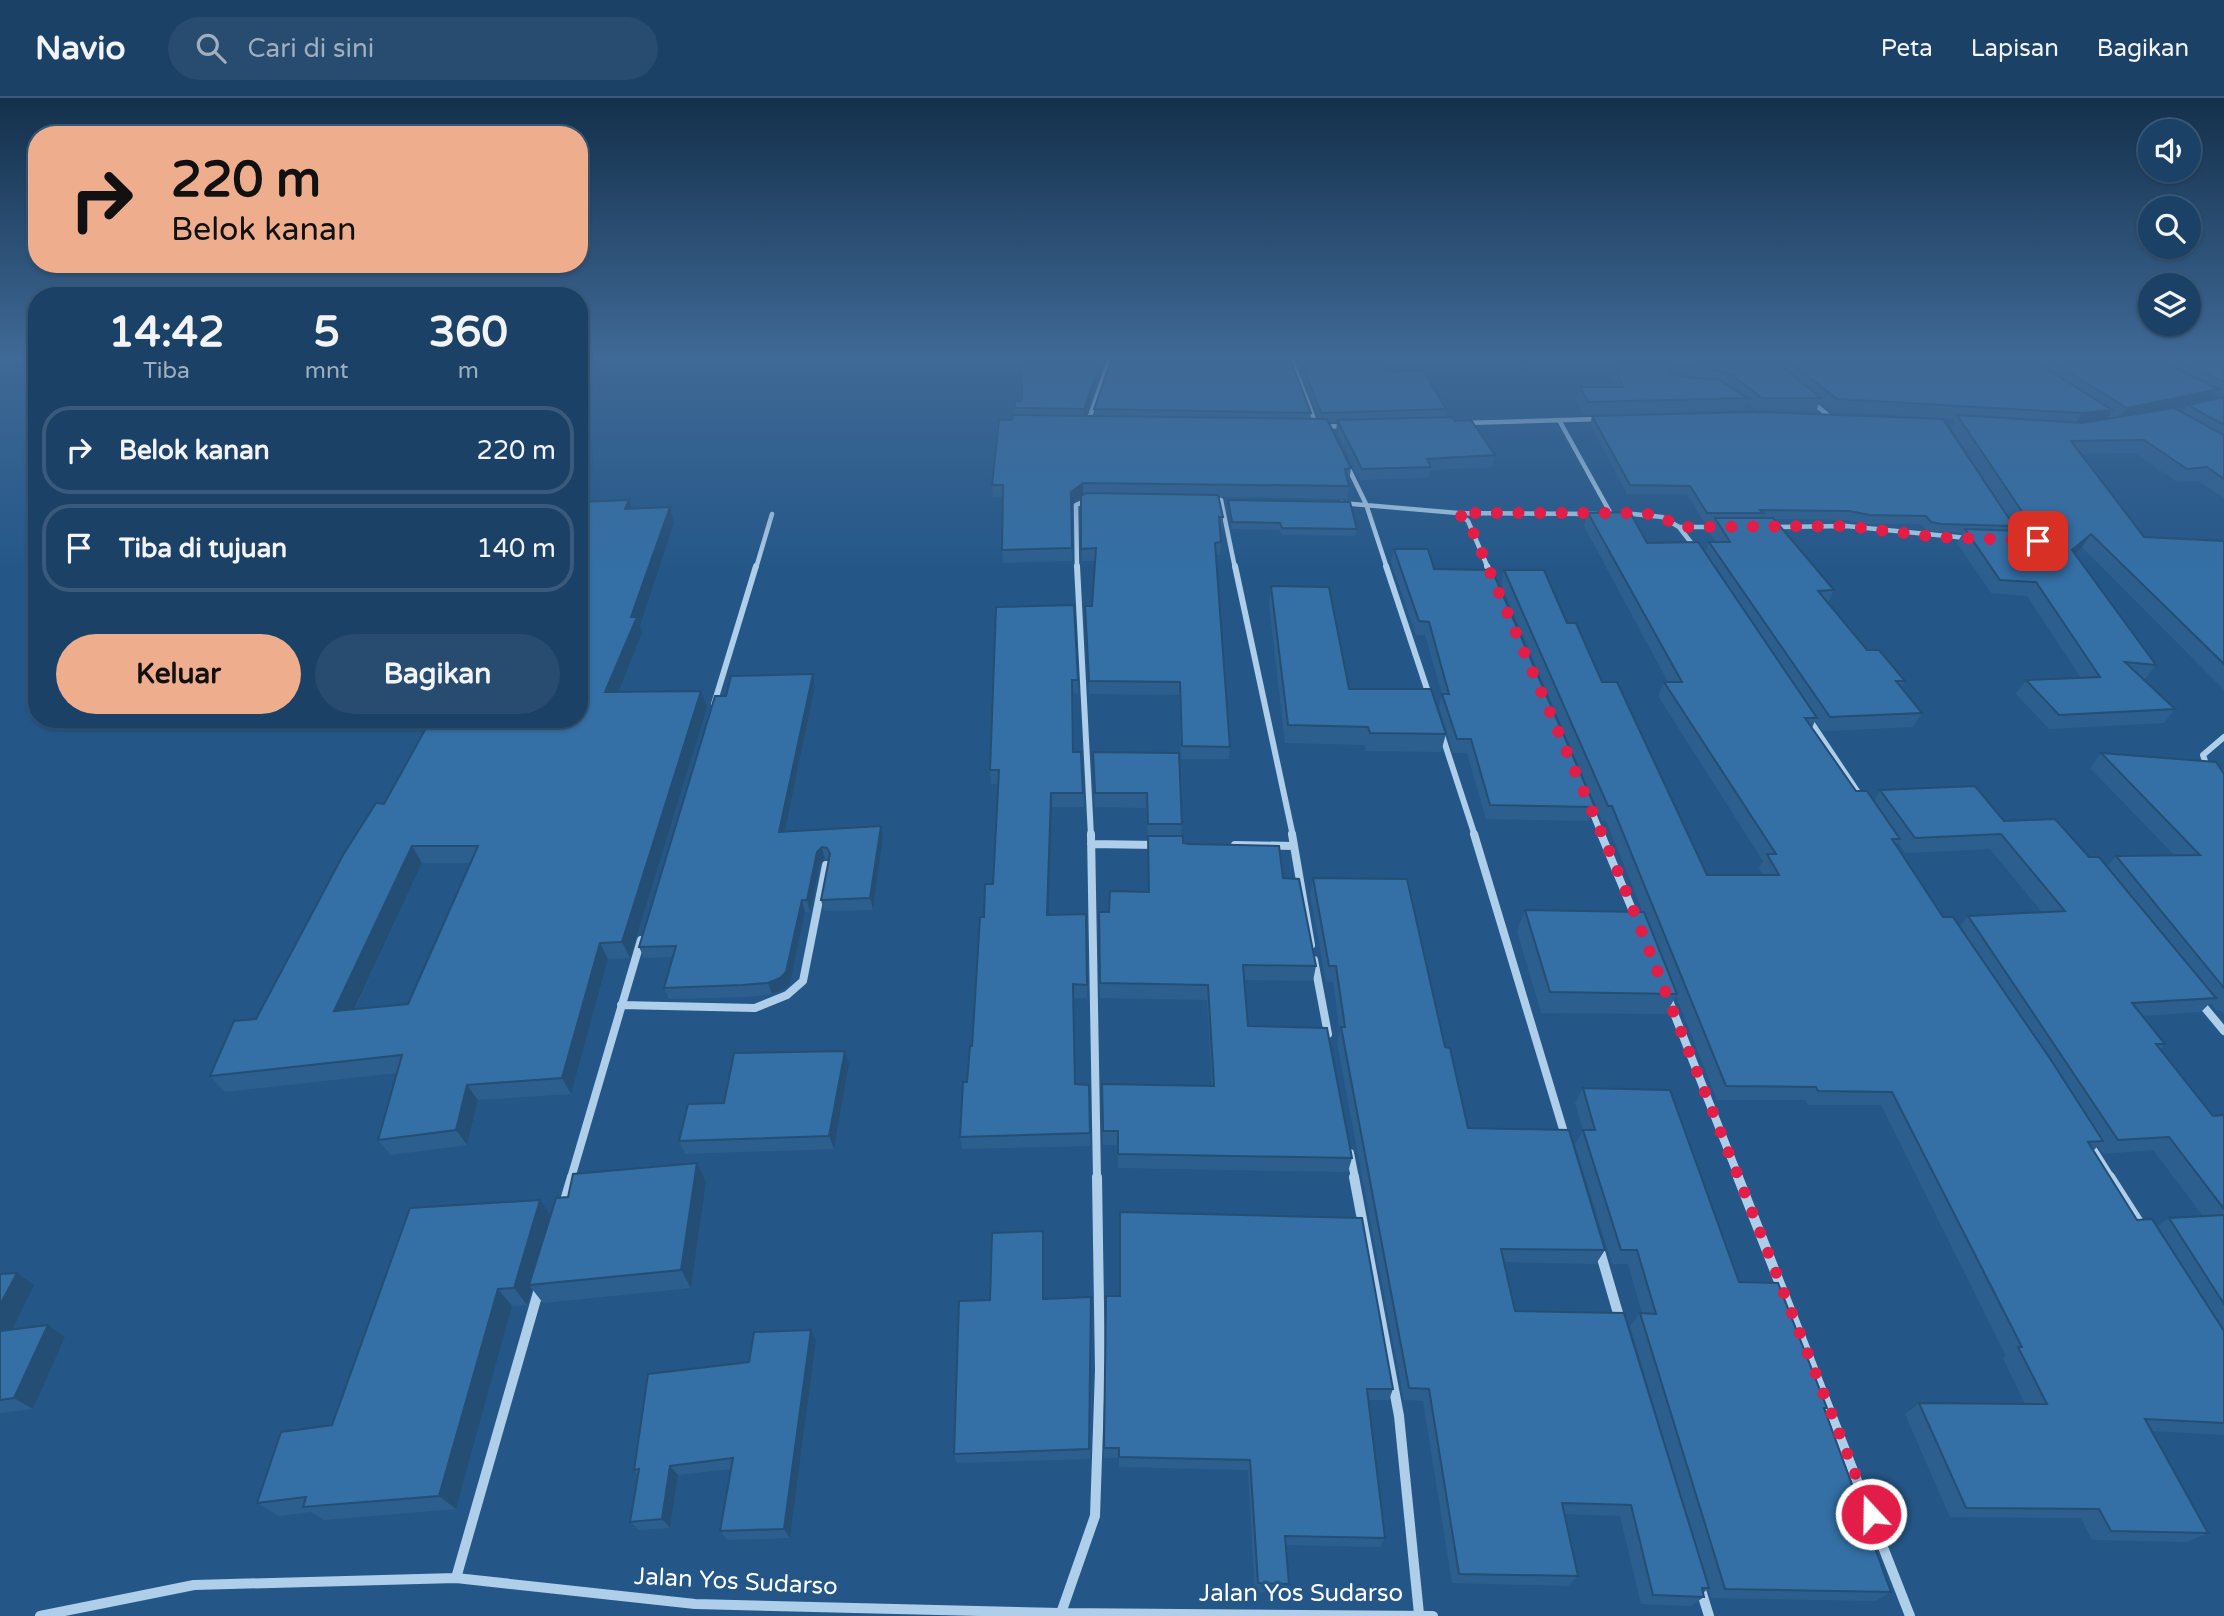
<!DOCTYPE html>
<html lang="id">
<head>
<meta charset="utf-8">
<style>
  body { margin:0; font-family:"Varela Round",sans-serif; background:#284c6f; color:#f1f3f6; height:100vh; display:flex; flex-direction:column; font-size:26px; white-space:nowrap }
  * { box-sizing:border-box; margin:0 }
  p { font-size:23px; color:#a0afbf }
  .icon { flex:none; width:38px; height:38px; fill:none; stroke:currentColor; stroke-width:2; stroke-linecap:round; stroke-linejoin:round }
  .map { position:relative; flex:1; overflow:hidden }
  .details { position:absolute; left:28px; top:189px; width:560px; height:441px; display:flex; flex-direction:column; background:#1b4166; border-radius:28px; box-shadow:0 2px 5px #0004,0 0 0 2px #395a7a }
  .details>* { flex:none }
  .top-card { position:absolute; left:28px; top:28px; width:560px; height:147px; border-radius:28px; box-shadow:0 2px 5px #0004,0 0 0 2px #395a7a; background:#eead8d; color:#111; overflow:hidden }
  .buttons { position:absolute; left:2138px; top:21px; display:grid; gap:14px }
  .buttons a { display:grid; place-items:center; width:63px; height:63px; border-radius:50%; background:#1b4166; box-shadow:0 2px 5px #0004,0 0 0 2px #395a7a; font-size:35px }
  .pin { position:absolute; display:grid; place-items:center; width:60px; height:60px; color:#fff; margin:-30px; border-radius:14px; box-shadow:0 4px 10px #0006 }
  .me { position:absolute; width:77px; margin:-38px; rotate:339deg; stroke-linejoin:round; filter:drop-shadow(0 0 5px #0008) }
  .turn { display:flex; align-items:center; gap:24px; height:147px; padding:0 28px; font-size:32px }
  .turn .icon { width:91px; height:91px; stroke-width:2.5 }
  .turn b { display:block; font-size:49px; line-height:60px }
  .eta { display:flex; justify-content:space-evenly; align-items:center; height:119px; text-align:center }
  .eta b { font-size:42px; font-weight:700; line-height:49px }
  .action { display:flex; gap:14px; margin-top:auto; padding:14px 28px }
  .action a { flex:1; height:80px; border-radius:42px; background:#eead8d; color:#111; font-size:28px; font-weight:700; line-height:80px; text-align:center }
  .action a+a { background:#284c6f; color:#f1f3f6 }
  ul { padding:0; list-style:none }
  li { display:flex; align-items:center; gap:21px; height:88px; margin:0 14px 10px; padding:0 14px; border:4px solid #395a7a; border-radius:28px }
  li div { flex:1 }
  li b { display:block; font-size:26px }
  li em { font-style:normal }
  header { display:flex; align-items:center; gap:42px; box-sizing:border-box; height:98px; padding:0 35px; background:#1b4166; border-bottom:2px solid #395a7a }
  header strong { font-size:33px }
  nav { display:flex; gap:38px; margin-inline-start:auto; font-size:24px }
  .search { width:490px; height:63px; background:#284c6f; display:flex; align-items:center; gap:18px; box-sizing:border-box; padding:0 24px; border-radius:38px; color:#a0afbf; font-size:26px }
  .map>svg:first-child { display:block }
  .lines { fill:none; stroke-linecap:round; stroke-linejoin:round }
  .street-far3 { stroke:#afcee9; stroke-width:4.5 }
  .street-far2 { stroke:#afcee9; stroke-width:6 }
  .street-far1 { stroke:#afcee9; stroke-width:8 }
  .street { stroke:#afcee9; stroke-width:10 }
  .wall { fill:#2d5f8e; fill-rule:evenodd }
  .shaded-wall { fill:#244e74 }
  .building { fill:#346fa5; stroke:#244e74; stroke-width:2; fill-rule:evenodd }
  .route { stroke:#e11d48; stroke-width:12; stroke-dasharray:0 21.6 }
  .labels { text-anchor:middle; stroke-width:7; stroke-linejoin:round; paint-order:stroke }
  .near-street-label { font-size:24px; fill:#fff; stroke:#245788 }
</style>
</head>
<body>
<header>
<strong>Navio</strong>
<div class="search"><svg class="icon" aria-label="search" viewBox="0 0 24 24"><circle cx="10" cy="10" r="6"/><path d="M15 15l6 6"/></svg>Cari di sini</div>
<nav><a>Peta</a><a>Lapisan</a><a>Bagikan</a></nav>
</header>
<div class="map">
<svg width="2224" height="1518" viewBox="0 0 2224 1518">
  <rect width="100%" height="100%" fill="#245788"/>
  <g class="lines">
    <path class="street-far3" d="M1291 260 1317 329 1344 328
      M1811 303 1829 318 1835 319
      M1559 322 1611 416
      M1088 324 1110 260
      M1464 325 1599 321
      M1347 367 1366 406 1387 470
      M1221 402 1235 470
      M1341 405 1458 415 1468 423 1488 470
      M1458 415 1597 416
      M1623 415 1662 419 1679 429H1719
      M1679 429 1696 451
      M1773 429 1846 428 1967 440
      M756 470 772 416
      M1077 470 1076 407 1087 402"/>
    <path class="street-far2" d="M1077 468 1091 738
      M1235 468 1293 738
      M1386 468 1430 600
      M1487 468 1492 479
      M714 606 756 468
      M1809 621 1861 699
      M1441 634 1475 738
      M2208 672 2203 657 2224 639
      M1589 706 1602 738"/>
    <path class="street-far1" d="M1091 736 1097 1080
      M1292 736 1311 847
      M1474 736 1566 1041
      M1601 736 1636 821
      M1091 746 1157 747
      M1235 747 1294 748
      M1314 862 1328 936
      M1668 900 1739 1080
      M2200 904 2224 933
      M621 907 755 910 787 897 803 883 826 767
      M2089 1045 2111 1080
      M1350 1055 1355 1080
      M571 1080 641 842"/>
    <path class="street" d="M1354 1079 1399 1318 1419 1516
      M1738 1079 1910 1518
      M2110 1079 2142 1129
      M564 1106 572 1079
      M1599 1150 1620 1222
      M456 1480 539 1191
      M1701 1492 1709 1518
      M40 1518 194 1487 456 1480 695 1506 1060 1515 1433 1518
      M1060 1518 1095 1418 1100 1272 1097 1079"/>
  </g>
  <path class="wall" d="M1022 260H1105L1085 318H1094V311L1311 315 1310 321H1319L1296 260H1381L1388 274 1446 311 1445 319 1455 323 1495 357 1492 369 1430 372 1428 380 1360 382 1336 333 1337 324H1328L1351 370 1349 383H1348L1349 388 1347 401 1219 399 1223 419 1222 431H1220L1221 444 1220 457H1216L1230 649 1229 661H1181L1179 597 1089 596 1085 508H1092L1095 463H1082L1081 400 1071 406 1072 463 1003 465 1002 452V399H993L992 387 1012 322 1015 317 1014 310 1022 303Z
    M1605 260H2224V400L2198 383 2177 384 2135 355 2081 356 2144 439 2224 443V592L2082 449 2074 456 2156 567 2145 581H2143L2175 611 2164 625 2049 631 2016 596 2026 582 2081 580 2027 498 1991 495 1957 445 1963 435 1927 433 1921 426H1866L1845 422 1774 421 1834 492 1828 505 1867 552 1905 583 1901 590 1922 615 1913 629 1823 633 1815 623 1812 630 1856 693 1874 703 1880 692 2004 723 2089 759 2107 769 2116 758 2174 757 2090 670 2101 655 2222 673 2224 671V916L2221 913H2217L2210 905 2201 914 2142 918 2165 946 2160 951 2213 1018 2224 1017V1337L2151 1333 2208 1435 2187 1444 2092 1442 2081 1420 1950 1419 1905 1316 1919 1305 2025 1306 2003 1260 2006 1258 1881 1007H1808L1806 1002H1717L1676 898 1666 916 1541 915 1517 833 1525 812 1643 814 1606 723H1602L1501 486 1504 472 1567 525 1602 584 1707 777H1763L1759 770 1763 763 1658 598 1664 584H1668L1584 428 1588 415 1647 445 1705 455 1709 444H1716L1709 434 1713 424H1704L1687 396H1627L1590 326 1592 318 2014 428 2012 433H2018L1951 330 1955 321 1831 313 1820 304 1816 313 1757 312 1747 304 1743 312 1584 317 1576 302 1580 289H1615ZM2215 296 2222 300 2211 302ZM2187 308 2183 315 2176 311ZM1898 744 1905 755 1990 751 2042 814 1968 818 1960 829 1943 819 1896 747ZM2098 1048 2103 1056 2153 1052 2203 1118 2169 1120 2157 1129 2137 1122 2093 1053Z
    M1228 402 1357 431 1355 438 1282 437 1279 432 1232 431 1227 409Z
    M670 409 674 425 640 528 642 535 619 594 707 610 630 860 608 861 571 996 478 1002 467 1047 391 1057 378 1042 397 975 225 994 210 978 256 921 384 706 632 411ZM422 765H470L408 906 355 911Z
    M1394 451 1434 471 1595 709 1589 723 1486 721 1467 655H1453L1439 609 1442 596 1425 537H1416L1391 464Z
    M1271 488 1349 591 1446 636 1441 654 1366 653 1365 647 1285 645 1269 506Z
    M1074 507 1078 596 1073 595 1074 654H1081L1084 709H1052L1048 817 1086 816 1087 900H1074L1075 986 1089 987 1090 1048 962 1051 960 1039 972 948 984 819 993 786 998 686H991L990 672Z
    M813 576 815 588 784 734 883 740 873 812 824 813 821 802 829 761H825L820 766 810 814H805L790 886 784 891 772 896 746 899 669 901 664 890 673 859 644 860 639 849 726 598Z
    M1093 654 1179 655 1182 726 1181 738 1183 745 1283 780 1316 868 1313 883 1245 882 1248 928 1352 1060 1348 1074 1118 1070V1047H1103L1102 986 1212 988 1207 902 1100 900 1099 814H1109L1149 794 1148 740 1146 710 1095 709Z
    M1313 780 1445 949 1468 1030 1605 1152 1596 1166 1504 1164 1515 1213 1709 1490 1703 1495 1704 1499 1691 1508 1641 1506 1620 1418 1565 1416 1578 1478 1568 1488 1452 1485 1423 1303 1404 1302 1337 945 1340 934 1333 884 1326 883 1310 796Z
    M849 966 834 1051 685 1056 679 1043Z
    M1583 990 1739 1184 1827 1310 1825 1311 1891 1494 1875 1503 1711 1500 1630 1228 1640 1215H1642L1628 1166H1612L1575 1047 1583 1032 1575 1005Z
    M697 1065 706 1084 691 1190 543 1205 532 1191 527 1207 512 1208 456 1411 324 1422 311 1414 279 1418 257 1405 332 1327 568 1099Z
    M1044 1145V1201L1091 1199 1090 1361 957 1365 954 1356 990 1202Z
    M0 1176 34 1187 12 1232 65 1239 33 1311 0 1315Z
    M1106 1198H1120L1393 1291 1389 1302H1368L1385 1440 1380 1449 1286 1447 1289 1486 1286 1495 1255 1494 1248 1372 1119 1369V1360H1104Z
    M811 1232 816 1243 790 1440 727 1442 720 1433 731 1371 678 1377 670 1430 639 1432 630 1424 638 1377 634 1372 749 1264Z"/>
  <path class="shaded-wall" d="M1102 260H1105L1084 320V311Z
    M2219 291 2210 303 2188 307 2187 308 2119 323 2127 310Z
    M2112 312 2104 325 2074 328 2082 315Z
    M1083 385V398L1071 406 1072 463 1071 394Z
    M629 402 634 417 625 411Z
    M670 409 674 425 640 528 642 535 612 611 605 594Z
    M2091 436 2082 449 2063 466 2072 452Z
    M813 576 815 588 782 746 779 734Z
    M701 593 707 610 630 860 622 844Z
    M1051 695 1052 709 1048 831 1047 817Z
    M881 728 883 740 873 812 870 800Z
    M412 748 422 765 346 929 334 913Z
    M822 749 825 761 820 766 810 814 807 802 817 754Z
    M802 802 805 814 790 886 784 891 772 896 768 885Z
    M600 845 608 861 571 996 562 980Z
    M845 953 849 966 834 1051 829 1038Z
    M467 987 478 1002 467 1047 456 1032Z
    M697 1065 706 1084 691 1190 681 1172Z
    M540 1102 552 1120 529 1187 532 1191 527 1207 514 1190Z
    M1043 1133 1044 1145V1212L1043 1201Z
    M17 1175 34 1187 5 1247 0 1244V1207Z
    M498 1191 512 1208 456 1411 439 1398Z
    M48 1227 65 1239 33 1311 14 1300Z
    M811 1232 816 1243 790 1440 784 1431Z
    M670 1368 678 1377 670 1430 662 1421Z"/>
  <path class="building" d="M1022 260H1102L1084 311 1014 310 1015 303H1022Z
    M1112 260H1290L1311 315 1094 311Z
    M1300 260H1381L1388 274 1423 272 1446 311 1321 315Z
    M1612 260H1772L1821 300H1762L1732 277 1712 271 1672 268 1669 274 1673 277 1719 282 1748 300 1588 304 1580 289H1623Z
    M1785 260H2030L2112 312 2082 315 1837 301Z
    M2046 260H2153L2219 291 2127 310Z
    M2174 260H2224V284Z
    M2224 299V327L2188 307Z
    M2174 310 2224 337V381L2207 369 2187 371 2144 342 2071 343 2144 439 2224 443V566L2091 436 2072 452 2156 567 2125 564 2175 611 2059 617 2026 582 2100 579 2036 484 2000 482 1965 431 2046 434 2051 429 2047 425 2029 424 1957 317 2082 325Z
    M1758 314 1943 321 2014 428 1941 426 1931 424 1926 418 1870 417 1849 413 1760 412 1763 415H1707L1690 388 1630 387 1592 318Z
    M1013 317 1327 321 1351 370 1345 371 1349 388 1083 385 1071 394 1072 450 1002 452 1003 387H992L999 322H1012Z
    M1452 319 1455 323 1471 322 1495 357 1427 361 1431 369 1362 371 1337 322Z
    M1086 395 1218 397 1223 419H1219L1221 444 1215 445 1230 649 1182 648 1180 584 1089 583 1085 508H1092L1096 450 1081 451V398Z
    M629 402 625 411 670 409 631 519H637L605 594 701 593 622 844 600 845 562 980 467 987 456 1032 378 1042 402 957 210 978 234 923 256 921 343 757 376 705 384 706 431 621H579V404ZM412 748H478L408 906 334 913Z
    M1228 402 1350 404 1357 431 1282 430 1280 425 1232 424Z
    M1630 414 1647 445 1698 444 1817 620H1805L1856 693H1867L1900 741H1892L1943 819H1953L2051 962 2103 1043 2088 1044 2137 1122 2152 1121 2224 1233V1325L2145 1321 2208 1435 2111 1433 2099 1411 1966 1410 1919 1305 2047 1306 2018 1249H2022L1892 994 1818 993 1816 989 1726 988 1612 708H1608L1504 472H1544L1567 525H1576L1602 584H1617L1707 777H1779L1767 756H1776L1664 584H1682L1588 415Z
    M1715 420H1773L1834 492 1818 493 1867 552H1879L1905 583H1896L1922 615 1830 619 1709 444H1730Z
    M1394 451H1428L1434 471 1492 472 1595 709 1490 707 1471 641H1457L1442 596H1449L1429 524 1419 523Z
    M1271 488 1329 489 1349 591H1431L1446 636 1370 635 1368 629 1288 627Z
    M1074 507 1078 582H1072L1073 654H1081L1083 695H1051L1047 817 1086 816 1087 887 1073 886 1075 986 1089 987 1090 1035 960 1039 963 984H967L970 948H972L980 819H984L985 786H993L999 672H990L996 509Z
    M813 576 779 734 881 728 870 800 821 802 830 756 827 750 822 749 817 754 807 802H802L786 874 780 880 768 885 742 887 664 890 676 848 639 849 715 598H726L731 578Z
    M1093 654 1179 655 1182 726H1148L1147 695H1095Z
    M2101 655 2216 664 2224 676V890L2116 758 2200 757Z
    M1975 688 2004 723 2055 721 2089 759H2099L2216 900 2132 905 2165 946H2156L2213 1018 2224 1017V1111L2169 1039 2118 1042 1968 818 2065 813 2001 736 1915 740 1880 692Z
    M1148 738H1183V745L1189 746 1279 748 1283 780 1299 781 1316 868 1243 867 1248 928 1327 930 1352 1060 1118 1056V1033H1103L1102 986 1214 988 1208 887 1100 885 1099 814H1109L1110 793 1149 794Z
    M1313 780 1407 781 1445 949 1450 950 1468 1030 1569 1032 1605 1152 1501 1151 1515 1213 1624 1215 1709 1490H1702L1704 1499 1653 1497 1631 1407 1562 1405 1578 1478 1459 1476 1429 1291 1409 1290 1341 929H1345L1336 868H1329Z
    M1525 812 1644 814 1677 896 1550 894Z
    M845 953 829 1038 679 1043 688 1006 724 1005 734 955Z
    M1583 990 1670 992 1739 1184 1778 1185 1827 1310H1824L1891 1494 1725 1491 1640 1215 1656 1216 1637 1152H1621L1583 1032H1595Z
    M697 1065 681 1172 529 1187 556 1100 568 1099 573 1076Z
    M540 1102 514 1190 498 1191 439 1398 303 1409 306 1399 257 1405 281 1334 332 1327 410 1110Z
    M1120 1114 1362 1120 1393 1291H1367L1385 1440 1285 1438 1289 1486 1258 1485 1250 1362 1119 1359V1350H1104L1106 1198H1120Z
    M2224 1117V1206L2169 1120Z
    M1043 1133V1201L1091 1199 1089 1351 954 1356 959 1203 990 1202 992 1135Z
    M17 1175 0 1207V1176Z
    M48 1227 14 1300 0 1302V1233Z
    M811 1232 784 1431 720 1433 733 1360 670 1368 662 1421 630 1424 639 1371 634 1372 648 1276 749 1264 754 1234Z"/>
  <linearGradient id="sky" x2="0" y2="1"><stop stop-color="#14304b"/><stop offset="0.55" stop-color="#3f6996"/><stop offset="1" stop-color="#3f6996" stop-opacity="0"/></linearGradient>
  <rect width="2224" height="472" fill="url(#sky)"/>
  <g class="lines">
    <path class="route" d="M1871 1416 1621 781 1473 434 1468 424 1458 415H1643L1662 419 1679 429 1846 428 1936 439 2038 443"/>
  </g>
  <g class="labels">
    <g class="near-street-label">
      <text transform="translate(736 1483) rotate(3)" y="8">Jalan Yos Sudarso</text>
      <text x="1301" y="1503">Jalan Yos Sudarso</text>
    </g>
  </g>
</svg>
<div class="buttons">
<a><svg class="icon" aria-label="sound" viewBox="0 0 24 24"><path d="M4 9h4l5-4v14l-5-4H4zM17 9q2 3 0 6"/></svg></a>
<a><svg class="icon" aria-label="search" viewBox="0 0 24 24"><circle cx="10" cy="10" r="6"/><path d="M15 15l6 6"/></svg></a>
<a><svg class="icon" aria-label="layers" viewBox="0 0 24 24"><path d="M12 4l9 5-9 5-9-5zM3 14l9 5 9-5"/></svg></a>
</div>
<div class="pin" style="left:2038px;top:443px;background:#d93025"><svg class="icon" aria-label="arrive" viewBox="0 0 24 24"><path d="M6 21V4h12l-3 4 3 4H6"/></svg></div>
<svg class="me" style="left:1871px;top:1416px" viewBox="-20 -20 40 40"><circle r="17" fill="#e11d48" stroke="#fff" stroke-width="3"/><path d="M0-11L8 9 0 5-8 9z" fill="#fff"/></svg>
<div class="top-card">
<div class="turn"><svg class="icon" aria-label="right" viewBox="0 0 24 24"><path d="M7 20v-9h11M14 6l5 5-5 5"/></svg><div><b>220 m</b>Belok kanan</div></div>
</div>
<section class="details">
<div class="eta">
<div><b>14:42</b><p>Tiba</p></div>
<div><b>5</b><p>mnt</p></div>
<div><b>360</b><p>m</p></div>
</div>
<ul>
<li><svg class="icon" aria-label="right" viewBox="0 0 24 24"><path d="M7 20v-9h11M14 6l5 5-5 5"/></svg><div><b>Belok kanan</b></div><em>220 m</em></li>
<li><svg class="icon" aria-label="arrive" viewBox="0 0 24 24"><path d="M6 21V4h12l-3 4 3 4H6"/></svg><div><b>Tiba di tujuan</b></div><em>140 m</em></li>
</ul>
<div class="action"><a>Keluar</a><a>Bagikan</a></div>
</section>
</div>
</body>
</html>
